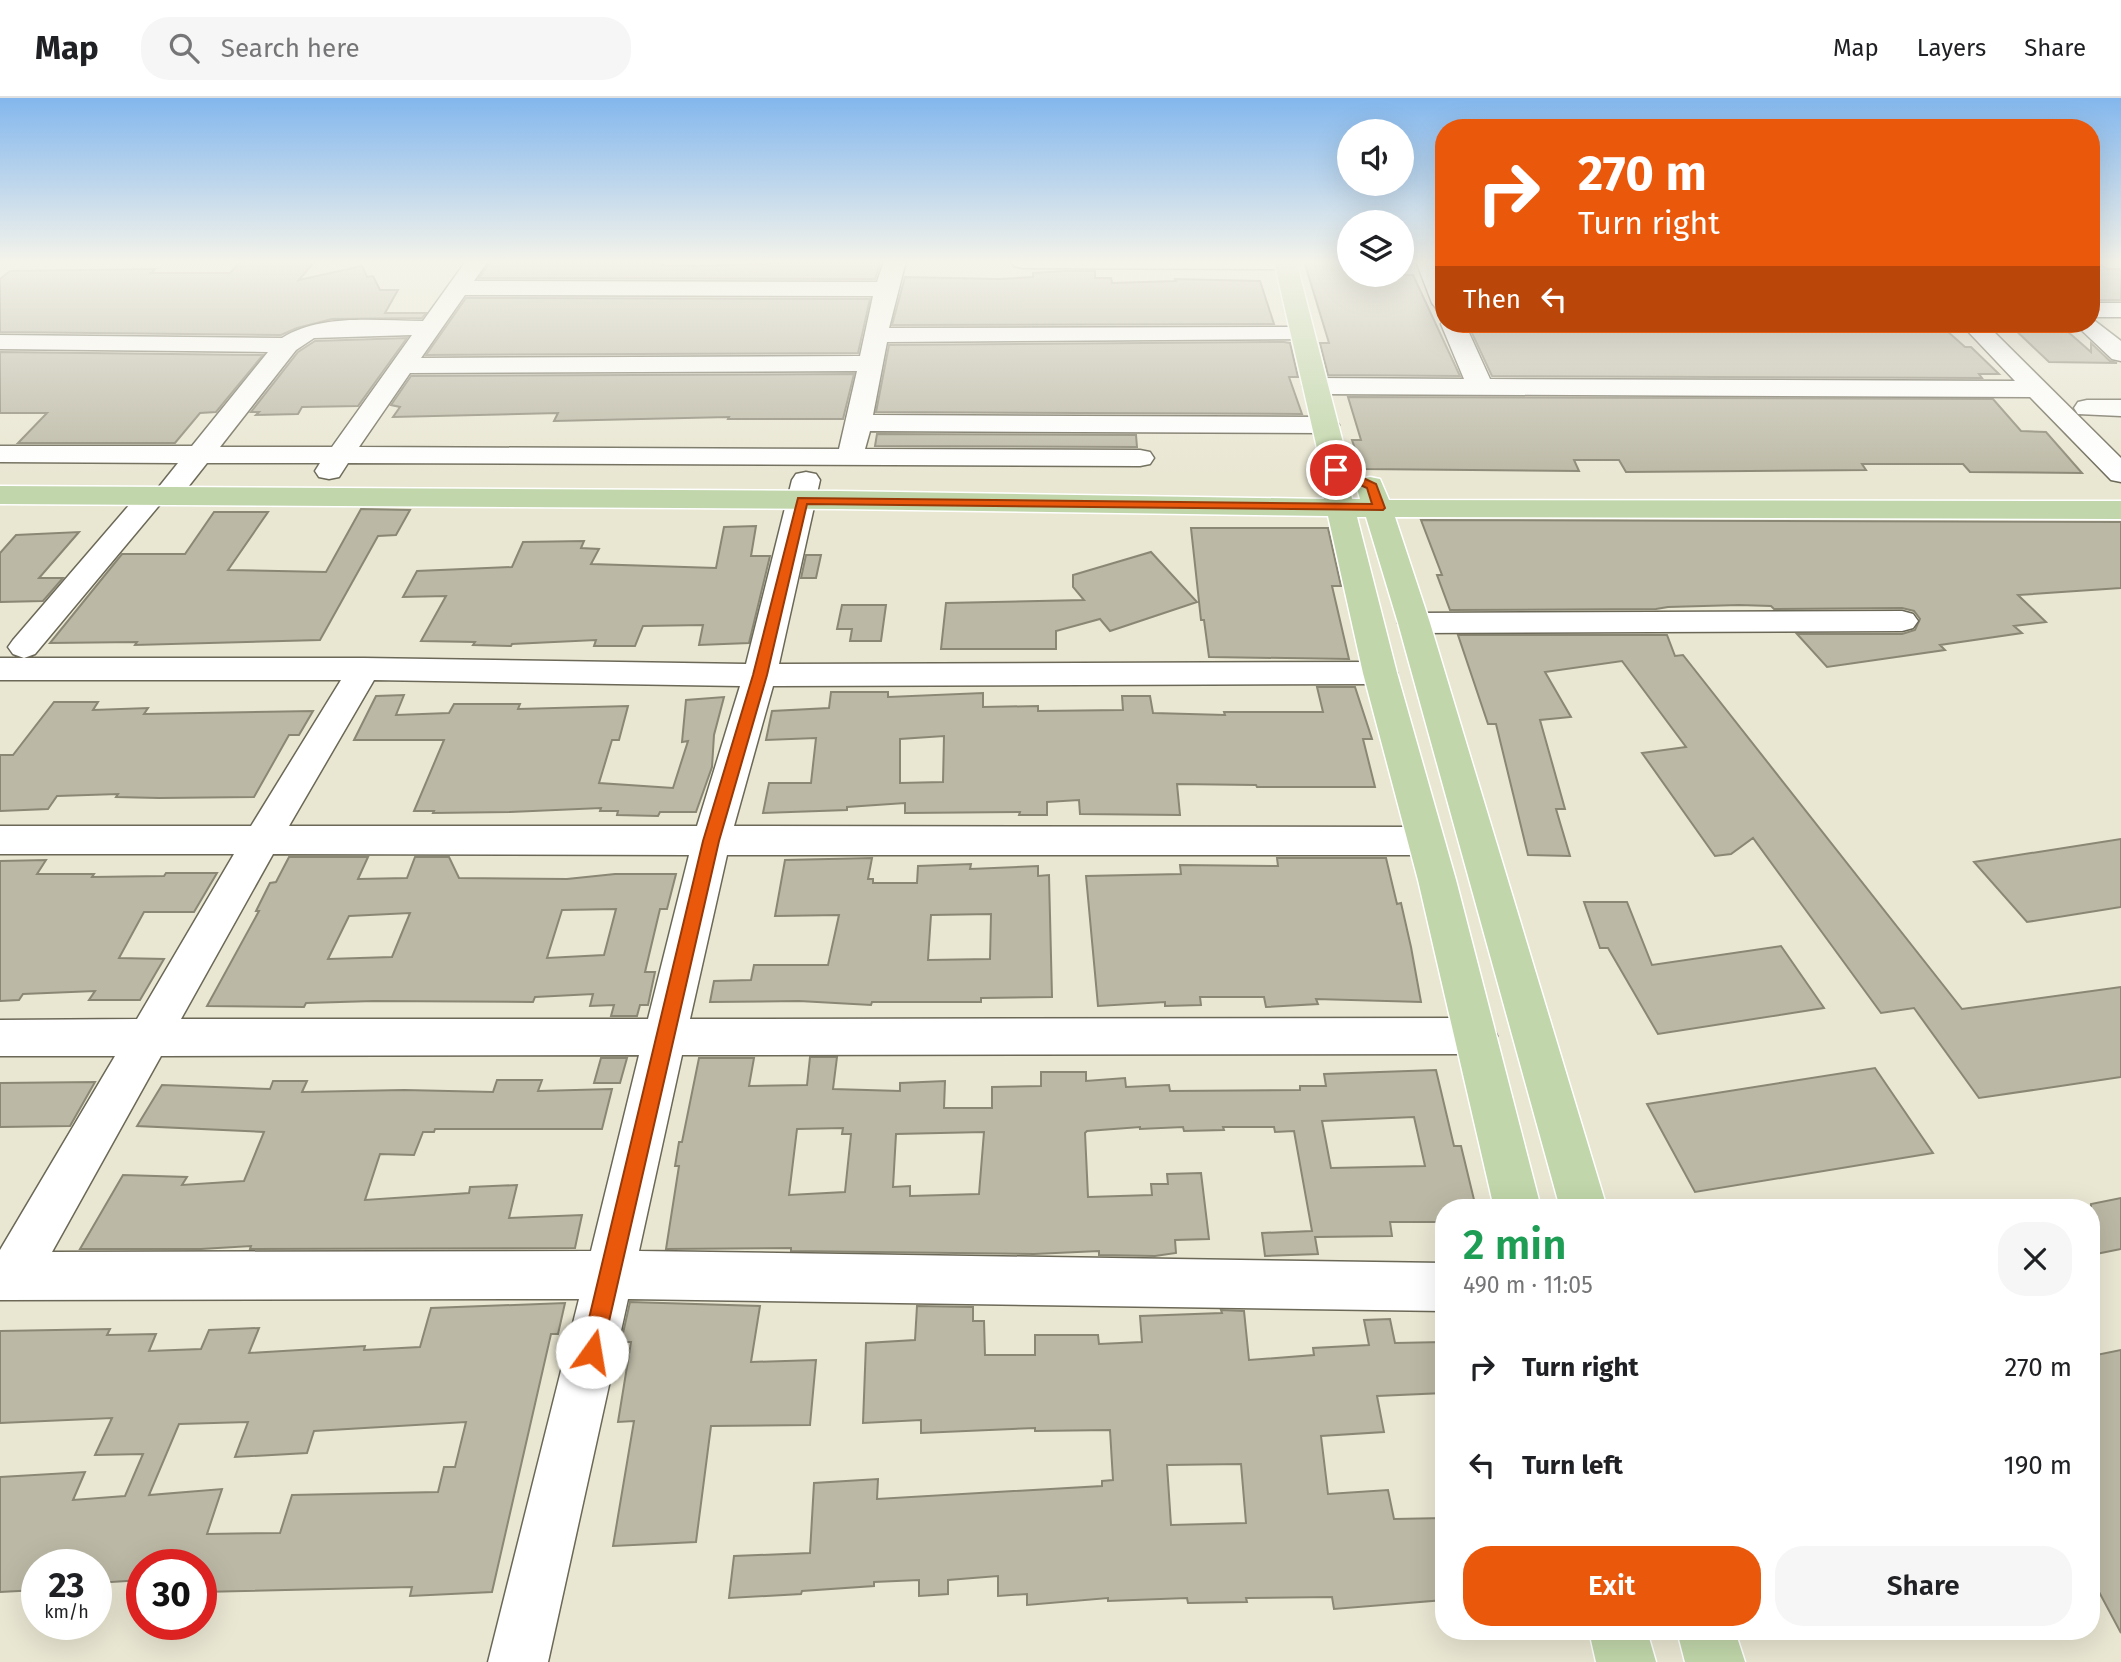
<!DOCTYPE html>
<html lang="en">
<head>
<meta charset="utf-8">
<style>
  body { margin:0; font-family:"Fira Sans",sans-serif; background:#f6f6f6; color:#202124; height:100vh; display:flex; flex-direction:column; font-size:26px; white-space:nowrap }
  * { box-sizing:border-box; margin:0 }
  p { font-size:23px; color:#757577 }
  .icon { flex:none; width:38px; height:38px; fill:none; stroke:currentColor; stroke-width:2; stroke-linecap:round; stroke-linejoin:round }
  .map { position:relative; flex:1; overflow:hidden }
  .panel { position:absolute; left:1435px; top:1101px; width:665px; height:441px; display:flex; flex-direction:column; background:#fff; border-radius:28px; box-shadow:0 7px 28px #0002 }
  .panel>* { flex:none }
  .banner { position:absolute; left:1435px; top:21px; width:665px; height:214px; border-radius:28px; box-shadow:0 7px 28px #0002; background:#ea580c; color:#fff; overflow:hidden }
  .controls { position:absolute; left:1337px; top:21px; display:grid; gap:14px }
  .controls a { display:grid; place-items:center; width:77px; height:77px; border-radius:50%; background:#fff; box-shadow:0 7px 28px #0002; font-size:35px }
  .speed { position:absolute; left:21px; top:1451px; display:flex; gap:14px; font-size:35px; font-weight:700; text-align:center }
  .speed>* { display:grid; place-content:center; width:91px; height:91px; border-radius:50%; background:#fff; box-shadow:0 7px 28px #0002; line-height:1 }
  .speed small { font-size:18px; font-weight:400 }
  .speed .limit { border:10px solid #d22; background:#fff; color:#111 }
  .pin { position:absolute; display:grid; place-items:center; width:60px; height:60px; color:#fff; margin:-30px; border:4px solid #fff; border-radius:50%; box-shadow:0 2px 7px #0007 }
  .me { position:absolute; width:77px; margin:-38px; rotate:13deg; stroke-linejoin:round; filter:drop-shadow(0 0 5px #0008) }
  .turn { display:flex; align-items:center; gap:24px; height:147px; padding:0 28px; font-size:32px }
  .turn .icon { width:91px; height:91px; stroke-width:2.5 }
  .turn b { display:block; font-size:49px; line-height:60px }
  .then { display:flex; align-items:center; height:66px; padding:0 28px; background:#0003; gap:14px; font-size:26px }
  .round { display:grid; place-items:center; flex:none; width:74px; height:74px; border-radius:28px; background:#f6f6f6 }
  .headline { display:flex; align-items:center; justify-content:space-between; height:119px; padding:0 28px }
  h1 { font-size:42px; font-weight:600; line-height:52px; color:#1e9e55 }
  .button { display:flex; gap:14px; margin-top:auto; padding:14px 28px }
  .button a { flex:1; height:80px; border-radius:28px; background:#ea580c; color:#fff; font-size:28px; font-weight:600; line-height:80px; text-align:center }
  .button a+a { background:#f6f6f6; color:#202124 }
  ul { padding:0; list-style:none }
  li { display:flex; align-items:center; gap:21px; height:98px; padding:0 28px }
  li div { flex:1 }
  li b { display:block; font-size:26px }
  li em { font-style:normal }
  header { display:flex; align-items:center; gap:42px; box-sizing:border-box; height:98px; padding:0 35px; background:#fff; border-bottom:2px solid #e0e0e0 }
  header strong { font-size:33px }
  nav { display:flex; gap:38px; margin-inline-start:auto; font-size:24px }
  .search { width:490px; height:63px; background:#f6f6f6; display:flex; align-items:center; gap:18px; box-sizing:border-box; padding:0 24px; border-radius:28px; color:#757577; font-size:26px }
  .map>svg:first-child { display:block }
  .building { fill:#bbb8a5; stroke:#8a8775; stroke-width:2; fill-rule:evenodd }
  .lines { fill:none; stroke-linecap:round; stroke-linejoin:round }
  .minor-casing { stroke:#6b6857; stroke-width:3 }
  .major-casing { stroke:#fff; stroke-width:3 }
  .minor { fill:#fff; fill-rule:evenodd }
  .major { fill:#c1d6aa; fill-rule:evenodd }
  .route { fill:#ea580c; stroke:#983908; stroke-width:2 }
</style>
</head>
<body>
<header>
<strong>Map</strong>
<div class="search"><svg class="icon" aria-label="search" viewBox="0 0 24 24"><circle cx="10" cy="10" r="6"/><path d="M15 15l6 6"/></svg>Search here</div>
<nav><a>Map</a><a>Layers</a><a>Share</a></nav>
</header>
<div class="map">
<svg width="2121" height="1564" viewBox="0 0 2121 1564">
  <rect width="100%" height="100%" fill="#e9e6d2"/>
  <path class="building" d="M241 163H315L299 182 362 168 367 179 373 178 380 192H398L385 215H426L422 220 332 221 297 230 281 237 0 234V181L10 173 155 171 151 175H230Z
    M491 163H664L662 167 694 168 784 165 785 163H881L875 181 479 180Z
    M1304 163H1349V177H1413L1460 278 1328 277 1320 245H1329Z
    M2091 163H2096L2107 171H2121V202H2091Z
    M1064 173H1095V180H1111L1112 185 1176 183 1175 181 1260 183 1274 226 892 227 905 179 999 181 1033 179V175Z
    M466 200 870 201 858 255 426 257Z
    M1880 226 1887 234 1946 232 1965 249H1971L1999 276H1979L1982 280 1492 278 1471 233 1490 232 1489 230Z
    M2009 226H2059L2091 254V245L2110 263 2117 265 2049 264Z
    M407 240 358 308 302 309 298 316 256 317 259 314H251L298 254 315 243Z
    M1284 244 1290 245 1298 279H1289L1302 316 876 314 889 247Z
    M0 254 263 257 216 314 200 315 175 345H18L47 315H0Z
    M854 276 843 321H728L729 319 554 323 558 315 393 319 400 309 391 307 411 278Z
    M1348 299 1993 301 2021 333 2046 334 2082 375 1970 374 1963 366H1862L1866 372 1626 374 1619 362H1574L1579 373 1362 371 1352 342H1361Z
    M877 336 1136 337 1137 349 875 348Z
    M361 411 410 412 396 437 378 438 320 542 135 547 137 544 50 545 122 456H185L214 414H268L228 472 326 474Z
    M1421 422 2121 424V490L2018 497 2046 524 2014 528 2022 535 1940 547 1945 552 1827 569 1797 536H1902L1915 532 1920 521 1914 513 1902 510 1774 511 1771 508 1739 507 1668 509 1656 511 1450 512 1437 477H1442Z
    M756 428 751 458H770L749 545 699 547 703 527 643 528 635 548H594L596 542 512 546 511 548 473 547 475 544 421 543 446 498 403 499 417 473 512 469 523 444 584 443 581 450 599 451 591 466 716 470 724 429Z
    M1191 430H1328L1341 488H1332L1349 561 1209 559 1204 522H1201Z
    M79 434 39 480H63L43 503 0 504V455L16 437Z
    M1151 454 1197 504 1110 533 1100 521 1056 533V551H941L946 505 1084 502 1073 489V477Z
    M806 457H821L816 480H801Z
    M842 507H886L881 543H850L852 531H837Z
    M1458 537H1667L1675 558 1683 557 1962 911 2121 889V979L1979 1000 1914 910 1881 915 1753 740 1731 756 1715 758 1642 655 1686 649 1622 563 1545 574 1571 619 1540 622 1565 711H1556L1570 758 1528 757 1496 626H1488Z
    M1317 589H1355L1372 641H1363L1375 689H1257L1256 687 1177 686 1180 717 1080 716 1079 702 1047 704V717H1019L1020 714 905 715V705L847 709V712L763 715 769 685H811L816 640 766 642 772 613 829 610 831 594H888V599L983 595V609L1038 608V613L1123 612 1122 598H1150L1153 615 1225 617 1224 614H1323ZM944 638 943 684 900 685V641Z
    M404 597 396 617 449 615 454 606H520L518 611 628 608 619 642H612L599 685 673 690 688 643 682 644 686 602 724 599 714 637 712 669 696 714H660L658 718 617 717 618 713H600L601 710 510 714 433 715 434 713H414L444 642H354L376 598Z
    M54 604H98L93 612 148 610 144 616 313 613 299 637H289L254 699 159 700 116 699 118 696 57 698 48 711 0 713V657H13Z
    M2121 741V809L2027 824 1974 764Z
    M289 759H368L358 781 407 780 415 759H449L459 780 567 781 615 776H676L667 811H660L645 874H655L648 907H640L637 918H611L614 907 590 908 593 896 535 899 533 904 374 903 306 905 304 909 207 908 259 813H256L270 785 276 784ZM616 811 604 857 547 860 562 812ZM410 815 392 859 328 861 349 818Z
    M872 760 868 781H873V785H917L918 768 971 766 970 771 1038 768V778L1049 777 1052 899 981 900V904H872L871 907 799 903 710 904 714 883 751 882 754 867H828L839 817 775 818 785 762ZM991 816 990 861 928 862 931 817Z
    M1277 760H1386L1397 806 1401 805 1411 849 1421 904 1316 901 1318 906 1266 909 1264 899H1200L1201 907 1165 908V904L1098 908 1086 778 1181 776 1180 767 1278 768Z
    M46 762 37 776H94L92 779 164 778 166 775H217L194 814H144L119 860 164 861 140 902H89L95 893 23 896 19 902 0 903V763Z
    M1584 804H1627L1652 867 1781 848 1824 910 1658 936 1608 850H1600Z
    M810 959H837L833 991 900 993V985L945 983 944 1010H992V989L1041 988V974H1086V983L1125 980 1126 989 1169 987 1170 993 1300 992V988H1326L1324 976 1436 972 1454 1048H1461L1476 1110H1444V1124H1390L1392 1138 1315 1139 1318 1156 1265 1158 1262 1135 1312 1133 1294 1033 1275 1034 1274 1029H1223L1224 1032 1184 1033 1183 1029 1140 1031V1029L1087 1033 1085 1035 1088 1099 1152 1097 1151 1086H1168L1167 1076 1201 1075 1209 1141 1175 1142 1176 1155 1155 1158 1099 1157V1153L1034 1156 791 1153V1150L666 1151 679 1068H675L679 1044H682L699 960H754L749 988 807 987ZM1414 1019 1425 1068 1331 1070 1322 1023ZM843 1030 842 1036H851L845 1094 789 1097 797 1031ZM984 1034 979 1096 910 1098V1088L893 1089 896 1036Z
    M601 960H627L620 985H594Z
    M1875 970 1933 1055 1695 1094 1647 1006Z
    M497 982H542L538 993 612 991 602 1031H435L434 1034H423L414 1057 380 1056 365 1102 469 1095 470 1089 517 1087 509 1120 582 1117 575 1150 250 1151 251 1148 201 1151H80L123 1077 187 1079 182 1087 244 1083 264 1034 137 1028 162 987 270 991 273 983H307L302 994 404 992 493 994Z
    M95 984 70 1028 0 1029V985Z
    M2121 1100V1151L2091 1157V1106Z
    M630 1204 760 1208 751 1264 816 1262 810 1327 711 1328 696 1444 613 1448 634 1323 618 1324 631 1244H621Z
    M565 1205 558 1236H551L492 1494 410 1498 412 1489 201 1494V1466H142V1482L96 1485V1466H37V1492L0 1494V1379L85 1374 73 1402 125 1398 143 1356 95 1357 112 1320 0 1325V1233L110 1231 107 1237 156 1236 149 1253 201 1251 209 1232 259 1230 249 1255 365 1248 364 1252 420 1249 431 1210ZM248 1324 235 1359 307 1355 314 1333 466 1324 455 1369H444L438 1394 292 1397 280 1435 207 1436 222 1391 149 1397 179 1326Z
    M917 1208 973 1209V1223H984L985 1257H1035V1237H1098L1099 1246 1142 1244 1140 1218 1222 1215 1221 1212 1244 1213 1249 1262 1314 1257 1313 1250 1369 1247 1364 1222 1390 1221 1395 1245 1444 1244V1295L1377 1298 1384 1334 1321 1338 1328 1396 1388 1392 1394 1421 1444 1420V1502L1334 1511 1332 1499 1246 1500 1247 1504 1188 1505 1187 1500 1108 1503V1500L1027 1507V1496L998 1498V1478L948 1482V1496L919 1498V1482L874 1484V1488L802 1493 801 1496 729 1500 734 1458 810 1455 814 1385 878 1381 877 1401 1102 1388V1383L1113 1382 1110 1332 1035 1333V1330L921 1335V1322L863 1325 866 1245 915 1242ZM1241 1366 1246 1425 1171 1427 1167 1367Z
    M2121 1252V1535L2091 1479V1258Z"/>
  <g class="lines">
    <defs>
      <path id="minor" d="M466 163H488L474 183 877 184 884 163H906L889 230 1302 229 1311 231 1314 236 1311 241 887 244 873 317 1326 319 1335 321 1339 327 1335 333 1326 335 870 333 865 351 1140 352 1150 354 1154 360 1150 366 1140 368 348 365 339 379 329 381 319 379 315 373 320 365H207L177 403 162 404 35 556 24 560 13 556 8 549 13 542 143 391 158 390 178 365 0 364V348H192L268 254 0 251V237L282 240C322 215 377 223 423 223ZM465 197 873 198 860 258 421 260ZM412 237 332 349H220L296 252 314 240ZM857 273 839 351 359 349 410 275Z
        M1011 163H1295L1296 164 1293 169 1285 171 1022 170 1014 168Z
        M1416 163H1438L1444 176V212L1436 210 1432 205Z
        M2091 205H2121V219H2091Z
        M2091 220 2121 243V263L2112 261 2075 226H2091Z
        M1444 222V226H1465L1490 281 2015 283 1961 226H1986L2121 360V384L2111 382 2030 299 1316 296 1307 293 1303 288 1307 283 1316 280 1464 281 1441 226Z
        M2087 302H2121V318L2078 316 2074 310 2078 304Z
        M806 374 816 376 820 382 779 566 1380 564 1392 567 1397 575 1392 583 1380 586 773 588 734 728 1425 729 1438 733 1444 743 1438 753 1425 757H727L690 921 1476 920 1491 925 1497 938 1491 951 1476 956 682 957 639 1153 1444 1165V1213L628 1201 548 1564H488L579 1201 0 1202V1152L115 958H0V922L137 921 234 756H0V728H251L341 582H0V560H364L746 566 792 382 796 376ZM374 582 740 588 697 728H289ZM273 756 689 757 648 921H181ZM639 957 591 1153 52 1154 161 958Z
        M1902 513 1913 516 1918 523 1913 530 1902 533 1414 535 1403 532 1398 525 1403 518 1414 515Z"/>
      <path id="major" d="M1274 163H1296L1350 372 1349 388 1352 401H1360L1356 387 1360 381 1370 379 1380 381 1389 402 2121 403V421L1395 419 1430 525 1607 1110H1560L1398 525 1366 419H1357L1397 575 1456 782 1541 1110H1494L1418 782 1363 575 1328 418 838 411 0 406V388L838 393 1324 401 1321 388 1322 372Z
        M1589 1533H1647L1656 1564H1596Z
        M1677 1533H1735L1745 1564H1685Z"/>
    </defs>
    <use href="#minor" class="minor-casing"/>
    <use href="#major" class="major-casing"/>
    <use href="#minor" class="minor"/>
    <use href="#major" class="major"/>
  </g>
  <linearGradient id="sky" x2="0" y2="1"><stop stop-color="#83b7ed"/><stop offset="0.43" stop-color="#f5f4eb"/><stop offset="1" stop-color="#f5f4eb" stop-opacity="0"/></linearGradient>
  <rect width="2121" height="382" fill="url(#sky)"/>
  <path class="route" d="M1332 369H1340L1376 386 1385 410 1383 412 807 406 767 577 719 743 602 1254 599 1262 592 1265 584 1262 581 1254 703 743 753 577 798 400 1372 406 1367 390 1332 374Z"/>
</svg>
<div class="controls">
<a><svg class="icon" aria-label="sound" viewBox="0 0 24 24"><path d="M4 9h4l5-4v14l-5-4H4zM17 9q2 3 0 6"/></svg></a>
<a><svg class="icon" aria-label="layers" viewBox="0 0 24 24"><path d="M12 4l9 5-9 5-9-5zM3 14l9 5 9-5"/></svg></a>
</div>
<div class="speed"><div>23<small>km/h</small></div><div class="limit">30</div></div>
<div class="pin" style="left:1336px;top:372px;background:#d93025"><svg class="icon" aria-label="arrive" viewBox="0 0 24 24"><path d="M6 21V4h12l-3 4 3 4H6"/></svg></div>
<svg class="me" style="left:592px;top:1254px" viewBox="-20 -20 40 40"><circle r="19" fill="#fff"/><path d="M0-13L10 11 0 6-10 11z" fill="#ea580c"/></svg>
<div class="banner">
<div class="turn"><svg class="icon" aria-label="right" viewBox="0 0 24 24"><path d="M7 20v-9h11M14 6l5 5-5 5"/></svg><div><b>270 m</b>Turn right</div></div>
<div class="then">Then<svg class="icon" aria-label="left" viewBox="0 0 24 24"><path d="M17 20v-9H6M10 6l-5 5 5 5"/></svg></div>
</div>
<section class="panel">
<div class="headline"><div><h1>2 min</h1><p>490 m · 11:05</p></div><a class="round"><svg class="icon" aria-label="close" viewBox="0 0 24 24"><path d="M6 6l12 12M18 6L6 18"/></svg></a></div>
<ul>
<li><svg class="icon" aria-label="right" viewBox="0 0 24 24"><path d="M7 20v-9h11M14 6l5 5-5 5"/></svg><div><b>Turn right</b></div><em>270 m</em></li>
<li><svg class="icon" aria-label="left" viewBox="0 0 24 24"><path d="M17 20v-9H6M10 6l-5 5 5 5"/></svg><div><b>Turn left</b></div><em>190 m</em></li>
</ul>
<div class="button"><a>Exit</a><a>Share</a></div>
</section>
</div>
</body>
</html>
